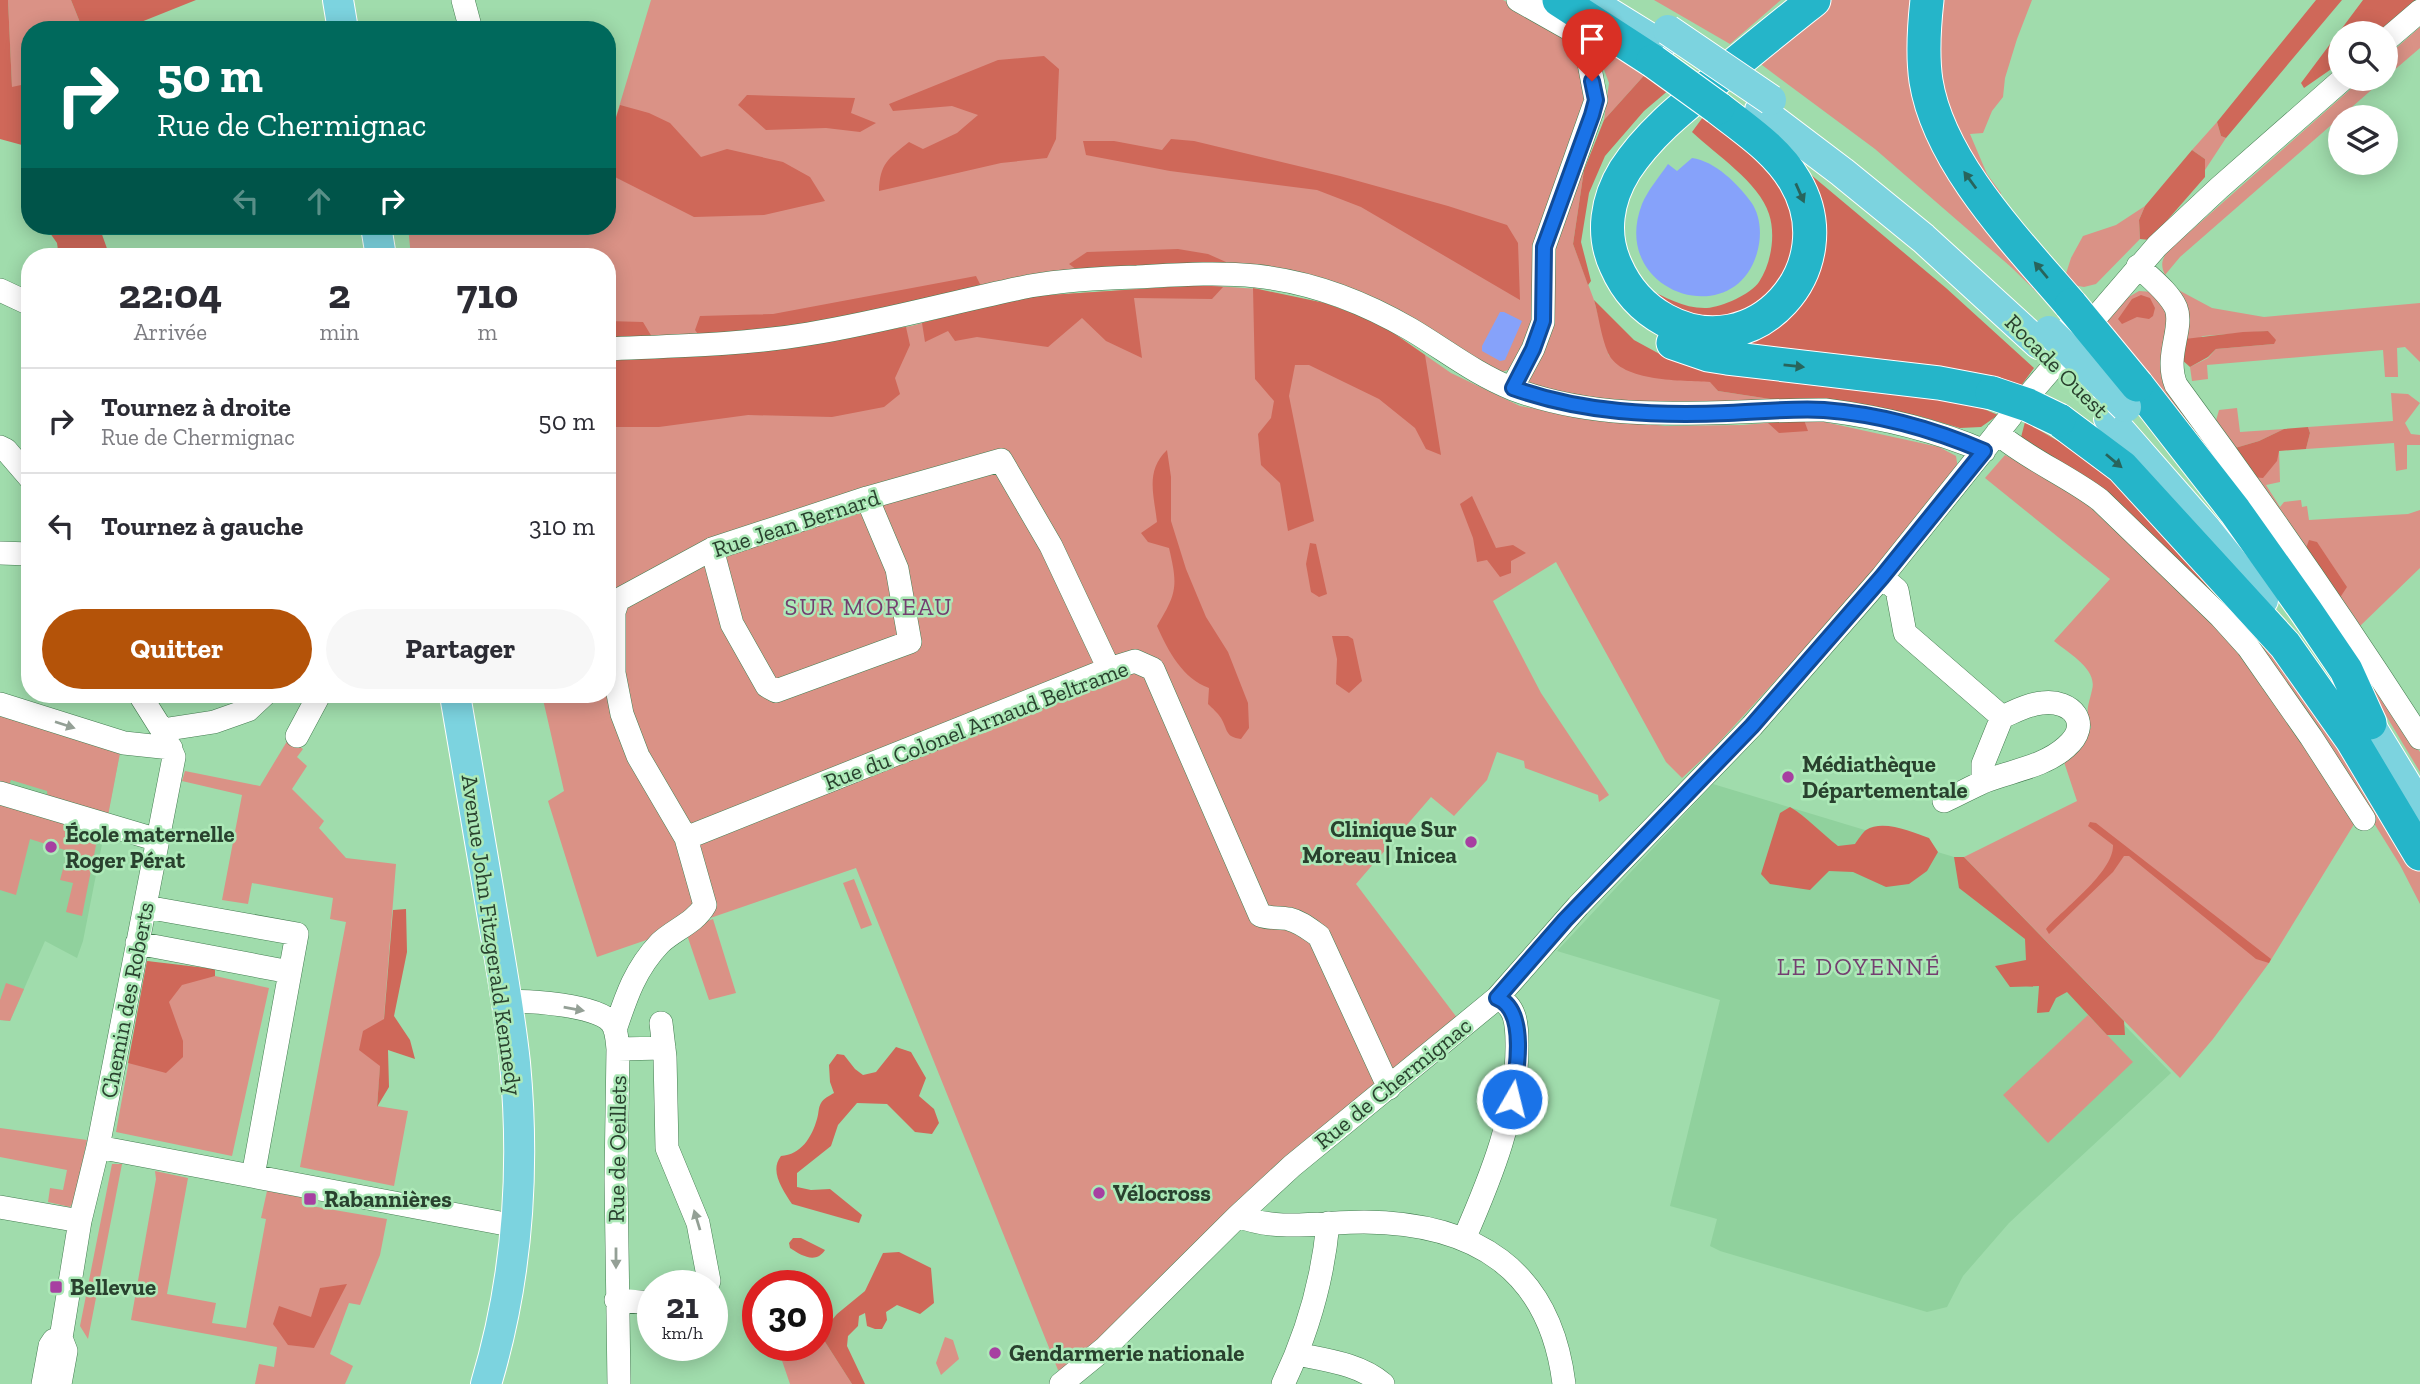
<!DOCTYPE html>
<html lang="fr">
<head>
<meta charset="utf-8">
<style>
  body { margin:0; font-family:"Zilla Slab",serif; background:#f7f7f7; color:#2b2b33; height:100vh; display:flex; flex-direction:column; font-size:26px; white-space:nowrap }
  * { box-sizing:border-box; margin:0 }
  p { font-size:23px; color:#7c7c81 }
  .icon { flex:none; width:38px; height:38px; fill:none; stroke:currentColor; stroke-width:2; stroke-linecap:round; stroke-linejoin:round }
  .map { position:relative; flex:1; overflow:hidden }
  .side { position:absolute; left:21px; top:248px; width:595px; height:455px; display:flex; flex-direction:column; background:#fff; border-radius:28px; box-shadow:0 4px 18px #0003 }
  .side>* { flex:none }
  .banner { position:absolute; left:21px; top:21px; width:595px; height:214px; border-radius:28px; box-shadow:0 4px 18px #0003; background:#00695c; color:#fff; overflow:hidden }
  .fabs { position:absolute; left:2328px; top:21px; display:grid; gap:14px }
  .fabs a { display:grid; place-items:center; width:70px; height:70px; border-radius:50%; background:#fff; box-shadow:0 4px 18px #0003; font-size:35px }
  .speed { position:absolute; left:637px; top:1270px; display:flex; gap:14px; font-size:35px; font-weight:700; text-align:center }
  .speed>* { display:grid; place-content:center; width:91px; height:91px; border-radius:50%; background:#fff; box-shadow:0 4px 18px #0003; line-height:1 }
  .speed small { font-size:18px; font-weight:400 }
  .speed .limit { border:10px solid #d22; background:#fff; color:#111 }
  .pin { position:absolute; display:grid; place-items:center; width:60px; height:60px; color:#fff; margin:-72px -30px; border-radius:50% 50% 50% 0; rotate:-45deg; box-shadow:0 0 7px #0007 }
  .pin .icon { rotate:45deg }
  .me { position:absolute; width:77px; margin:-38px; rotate:8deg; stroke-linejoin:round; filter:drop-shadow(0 0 5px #0008) }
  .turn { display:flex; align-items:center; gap:24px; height:147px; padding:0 21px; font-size:32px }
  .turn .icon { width:91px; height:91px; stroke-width:2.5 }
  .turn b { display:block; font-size:49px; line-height:60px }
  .lanes { display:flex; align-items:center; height:66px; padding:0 21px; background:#0003; justify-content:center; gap:35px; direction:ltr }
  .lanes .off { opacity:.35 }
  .eta { display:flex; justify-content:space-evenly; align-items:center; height:119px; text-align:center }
  .eta b { font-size:42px; font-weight:700; line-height:49px }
  .button { display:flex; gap:14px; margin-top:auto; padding:14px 21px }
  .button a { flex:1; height:80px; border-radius:42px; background:#b45309; color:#fff; font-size:28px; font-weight:700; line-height:80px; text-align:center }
  .button a+a { background:#f7f7f7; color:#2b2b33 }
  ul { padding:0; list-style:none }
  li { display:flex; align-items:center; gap:21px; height:105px; padding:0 21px; border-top:2px solid #e1e1e2 }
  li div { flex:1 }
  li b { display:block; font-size:26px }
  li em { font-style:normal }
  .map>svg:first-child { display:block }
  .built { fill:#90d19d }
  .green { fill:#da9286 }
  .forest { fill:#cf6859 }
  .water { fill:#86a2fa }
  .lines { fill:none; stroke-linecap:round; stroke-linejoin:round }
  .minor-casing { stroke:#447d51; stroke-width:24 }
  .major-casing { stroke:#fff; stroke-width:32 }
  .highway-casing { stroke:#fff; stroke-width:35 }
  .minor { stroke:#fff; stroke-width:23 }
  .major { stroke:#7cd3df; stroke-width:30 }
  .highway { stroke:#25b5c9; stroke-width:33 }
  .major-bridge-casing { stroke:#fff; stroke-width:32; stroke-linecap:butt }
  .highway-bridge-casing { stroke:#fff; stroke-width:35; stroke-linecap:butt }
  .major-bridge { stroke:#7cd3df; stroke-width:30 }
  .highway-bridge { stroke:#25b5c9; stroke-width:33 }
  .oneway { fill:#28645c }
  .oneway2 { fill:#94a096 }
  .route-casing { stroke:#114b97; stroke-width:18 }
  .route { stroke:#1a73e8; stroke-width:12 }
  .poi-dot { fill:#a73fa1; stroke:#ade9b8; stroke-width:2.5 }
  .labels { text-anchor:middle; stroke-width:5; stroke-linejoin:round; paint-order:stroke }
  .street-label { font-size:23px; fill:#29412e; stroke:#ade9b8 }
  .poi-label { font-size:23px; font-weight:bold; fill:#29412e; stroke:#ade9b8; text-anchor:start }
  .neighbourhood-label { font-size:24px; letter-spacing:2px; fill:#743f70; stroke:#ade9b8 }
</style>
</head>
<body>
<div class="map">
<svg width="2420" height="1384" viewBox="0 0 2420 1384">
  <rect width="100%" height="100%" fill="#a0dcac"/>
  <path class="built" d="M0 716 120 753 83 941 77 958 45 941 10 1021 0 1020Z
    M1713 784 1964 860 2171 1073 2009 1223 1963 1276 1947 1307 1927 1312 1720 1251 1710 1246 1717 1219 1670 1206 1720 1000 1557 951Z"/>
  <path class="green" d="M8 0H71L83 30H30V83L12 88Z
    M651 0H1503C1533 14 1570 32 1583 65 1586 74 1586 88 1587 98L1535 326 1511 369 1502 372 1491 371 1398 316 1201 270 826 326 607 345V257H411L408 226H607V147Z
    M1654 0H1781L1730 44Z
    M1832 0H1920L1916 54 2068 323 2011 267 1875 149 1762 65 1759 60Z
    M1935 0H2032L2017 39 2005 78 2003 97 1992 111 1983 133 1970 134 1987 174 2001 193 1996 201 1935 87Z
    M2420 27V48L2385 78V58Z
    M1593 40 1649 70 1604 120 1609 83Z
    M2362 79H2384L2180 257 2165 275C2161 266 2161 261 2167 252Z
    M2217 122 2221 136 2226 138 2205 170V159L2192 150Z
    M1584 170 1573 244 1594 300 1609 356 1711 382 1718 391 1796 403H1588L1528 383 1549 256 1564 209Z
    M2145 206 2139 220 2140 239 2096 284 2084 287 2063 283 2071 258 2083 236 2116 225Z
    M1200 285 1258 289 1379 323 1451 373 1520 406 1578 416 1665 426 1743 425 1811 419 1939 447 1956 456 1958 469 1896 549 1711 751 1682 778 1666 762 1556 562 1493 601 1541 693 1609 795 1599 802 1598 795 1525 768 1524 761 1497 752 1487 780 1454 816 1431 797 1356 884 1458 1019 1069 1367 1058 1370 856 868 597 957 548 801 564 791 542 695H607V361L696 355 798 344 911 326 1020 297Z
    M2171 286 2212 308 2264 317 2420 303V362L2405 347 2397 348 2398 377H2385L2383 350 2207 365 2208 379 2192 381 2190 367 2208 358 2216 349 2274 344 2268 331 2203 336 2185 345Z
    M2139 291 2153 292 2169 310 2165 375 2297 563 2420 752V772L2367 684 2100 328 2120 302Z
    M2391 393 2408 394 2420 403 2405 423 2411 434 2420 435V445H2407V469L2396 471 2394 443 2306 449 2310 433 2308 427 2393 421Z
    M2237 408 2240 432 2284 429 2259 441 2235 448 2215 424 2219 410Z
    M2279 450 2280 482 2266 485 2280 507 2284 502 2301 500 2302 507 2307 506 2309 520 2408 514 2420 510V568L2359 627 2252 477Z
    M2005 455 2073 491 2240 648 2356 821 2269 963 2213 1039 2180 1078 1964 857 2077 801 2064 762 2083 746 2091 727C2085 709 2088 708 2092 690 2098 669 2068 653 2054 641L2110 579 1985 478Z
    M2172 558 2208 587 2216 585 2321 710 2420 867V904L2400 865 2314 727Z
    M0 716 120 753 107 821 48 801 47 791 11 780 8 788H0Z
    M289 738 303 749 297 757 307 766 292 789 324 821 319 828 346 858 396 864 377 1106 408 1111 394 1186 300 1167 346 922 330 919 333 898 252 883 248 904 222 900 242 795 182 781 185 771 260 786Z
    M0 802 99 830 82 916 66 912 73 883 60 880 68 851 30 839 16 895 0 890Z
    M854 879 872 925 861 929 843 883Z
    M713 919 736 993 709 1000 685 929Z
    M147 961 269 988 232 1156 116 1132Z
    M6 983 24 989 10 1021 0 1020V1000Z
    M2088 1015 2133 1062 2048 1143 2003 1095Z
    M0 1128 87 1140 75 1200 70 1207 48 1202 50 1188 63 1190 67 1170 0 1157Z
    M112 1164H122L88 1339 80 1326Z
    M155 1171 188 1178 167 1294 216 1303 212 1323 246 1328 266 1219 261 1218 267 1191 313 1199 311 1206 387 1219 380 1255 360 1305 349 1303 330 1354 353 1366 345 1384H255L259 1364 274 1367 277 1347 131 1320 156 1179Z
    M817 1331 820 1334 852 1384H790L777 1346H817Z
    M945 1337 953 1340 959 1359 941 1375 936 1363Z"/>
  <path class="forest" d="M0 0H8L12 87 30 83V199L22 145 0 139Z
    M71 0H196L121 30H83Z
    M2316 0H2342L2226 138 2221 136 2217 122Z
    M2363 0H2417L2379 33H2340V63L2304 88 2301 83Z
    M1044 56 1059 69 1056 139 1047 158 1001 163 879 191C880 163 888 159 909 142L923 149 957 133 978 115 952 106 893 111 889 104 998 60Z
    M1649 70 1670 89 1644 111 1605 156 1589 193 1581 242 1591 281 1588 285 1573 244 1584 170 1604 120Z
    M747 95 855 98 851 113 876 123 860 132 826 128 766 130 738 105Z
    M620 105 649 113 670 123 701 157 727 149 783 162 810 177 825 201 764 215 694 217 607 173V147Z
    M1706 113 1771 168 1797 218 1792 268 1757 312 1688 321 1646 288C1665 297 1685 309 1707 308 1722 307 1751 294 1759 282 1771 264 1776 235 1769 214 1759 182 1716 155 1692 132Z
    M1171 139 1194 141 1340 176 1448 206 1507 225 1518 243 1520 300 1361 207 1317 190 1170 171 1086 155 1083 141H1114L1162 150Z
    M2192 150 2205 159V177L2150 240 2140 239 2139 220 2145 206Z
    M1804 169 1946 288 2034 368 2015 394 1735 354V338L1782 314Z
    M45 226H99L110 257H59L57 243Z
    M1178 249 1208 254 1226 262 1225 268 1084 275 1069 264 1087 252Z
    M976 276 981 286 934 302 703 341 695 330 700 316 773 314Z
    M1200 285 1223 287 1212 299 1134 298 1142 358 1106 341 1082 318 1048 347 977 337 955 341 948 331 925 342 922 323 1020 297Z
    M1253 288 1325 303 1379 323 1425 355 1441 455 1426 449 1415 428 1379 399 1309 365H1295L1289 396 1314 521 1288 531 1280 483 1261 465 1258 434 1271 418 1274 401 1255 379Z
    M2141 295 2150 298 2155 308 2153 316 2149 319 2137 317 2122 324 2118 319 2132 299Z
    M1594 300 1634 340 1667 358 1871 387 1974 405 1998 415 1981 427 1960 428 1919 416 1863 407 1796 403 1718 391 1710 382C1683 380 1622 383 1608 353 1601 337 1599 317 1594 300Z
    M607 321 643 322 652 337 607 345Z
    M906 327 910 345 895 378 900 394 884 407 832 417 748 415 659 427H607V361L696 355 798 344Z
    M2268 331 2276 340 2274 344 2216 349 2208 357 2190 367 2181 359 2185 339 2243 332Z
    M1804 420 1808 431 1779 433 1768 423Z
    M2025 422C2054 439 2085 455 2112 477 2150 509 2180 552 2212 590L2020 441Z
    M2308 427 2310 433 2306 449 2279 451 2277 461 2263 478 2252 477 2235 448 2259 441 2284 429Z
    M1167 450 1171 477V521L1186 569 1206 617 1228 652 1248 703 1249 728 1241 739C1225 737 1228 730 1221 718 1218 713 1212 708 1208 704L1209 688C1183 679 1168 651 1157 626 1177 593 1178 586 1169 548L1148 542 1141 533 1157 522C1154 495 1145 471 1167 450Z
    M1472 496 1496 548 1513 545 1526 553 1511 561V573L1500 577 1487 560 1477 562 1473 538 1460 504Z
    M2309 540 2317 542 2347 587 2339 599 2305 551Z
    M1310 543 1316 544 1327 594 1319 597 1311 592 1306 564Z
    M1332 636H1348L1353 639 1362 681 1349 693 1336 684 1337 659Z
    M1790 807C1806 816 1822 834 1838 846L1855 844C1858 840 1862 833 1866 830 1883 819 1912 832 1929 838L1938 852 1927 871 1909 884 1886 887 1853 872 1829 871 1810 890 1770 884 1761 874 1780 813Z
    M2090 822 2096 823 2271 959 2269 963 2256 959 2129 856H2124L2113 872 2049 934 2046 929C2063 909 2114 872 2113 845L2088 826Z
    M1954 857H1964L2124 1021 2125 1035H2107L2067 992 2056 998 2049 1012 2037 1013 2039 986 2010 987 1995 966 2026 960 2025 939 1959 888Z
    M406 909 407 952 394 1016 410 1040 415 1059 388 1050 389 1087 377 1107 380 1066 359 1050 363 1031 384 1019 393 910Z
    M147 961 215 969V976L182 985 169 1002 183 1041V1057L166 1073 128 1063Z
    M896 1047 911 1052 926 1078 919 1096 934 1109 939 1123 932 1134 915 1132 887 1104 857 1103 838 1125 831 1146 797 1173V1187L811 1190 830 1189 862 1215 859 1223 792 1204C783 1190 769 1171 781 1156 801 1155 812 1137 817 1119 819 1113 818 1108 821 1103 824 1098 829 1096 834 1093L830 1082 829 1065 837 1054 844 1055 855 1069 863 1075 876 1072Z
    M793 1238H801L825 1250C816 1264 802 1256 790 1248L789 1243Z
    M899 1252 931 1268 934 1303 920 1314 897 1305 886 1312 887 1320 882 1329H875L867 1326 865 1313 859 1316 858 1326 848 1336 847 1346 865 1384H852L820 1334 837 1314 865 1291 883 1253Z
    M347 1284 314 1348 288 1345 273 1324 279 1306 311 1317 320 1288Z"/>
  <path class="water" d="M1692 158C1715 161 1738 184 1751 202 1761 216 1762 236 1757 253 1734 334 1608 292 1642 204 1648 190 1659 177 1668 164L1677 171Z
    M1500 312H1504L1522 321 1505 360 1500 361 1482 351V346Z"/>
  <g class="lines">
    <defs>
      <path id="minor" d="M463 0 471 30
        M2385 41 2420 11
        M2138 266C2150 278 2169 292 2176 308 2184 328 2164 356 2176 385 2261 500 2343 618 2420 738
        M0 290 30 304
        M607 349C674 346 742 345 808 334 883 322 956 301 1030 286 1065 280 1101 278 1137 277 1176 275 1216 272 1256 276 1312 282 1362 301 1410 329 1444 349 1475 374 1513 389 1614 427 1721 409 1825 410 1879 417 1933 429 1984 451
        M1512 388 1533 349 1543 322 1544 247 1596 100 1589 63 1573 31 1518 0
        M2028 396 2157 246 2219 188 2343 79
        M1997 433C2029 460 2067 475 2100 500L2220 616 2248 647 2311 737 2364 819
        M0 447 6 450 30 478
        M712 549 732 624 767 686 776 691 910 642 897 569 867 498
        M0 553 30 554
        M1882 577 1897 590 1905 633 2002 717C2014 712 2028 704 2042 703 2072 699 2093 724 2066 747 2044 767 2010 771 1983 782 1970 788 1957 795 1944 801
        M0 704 124 743 171 748
        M162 730 214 722 248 710 264 695
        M297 736 319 695
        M1983 782V764L2002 717
        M0 793 158 840
        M686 838 1109 669 1135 661 1153 669 1260 915C1270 919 1279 917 1289 919 1301 922 1309 929 1319 936L1389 1088
        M146 907 297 934 253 1176
        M137 943 290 972
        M507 1002C528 1000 596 1005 611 1022 617 1029 617 1041 618 1049L616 1178 619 1384
        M661 1023 665 1057 667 1148 698 1223 709 1281 707 1286
        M615 1030C626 997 635 969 660 943 675 929 695 923 705 905L686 838 638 756 622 714 614 673V612L618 600 712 549 867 498 1001 460 1051 546 1109 669
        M618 1049 664 1048
        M98 1147 516 1226
        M0 1207 80 1221
        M1238 1216C1277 1232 1323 1222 1364 1222 1475 1223 1550 1269 1564 1384
        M1464 1239C1491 1177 1518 1112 1517 1043 1517 1025 1516 1005 1497 998
        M616 1300 653 1303
        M1297 1354C1326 1360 1360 1364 1383 1384
        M43 1384 50 1346 54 1340 61 1338
        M60 1384 66 1351 61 1338 80 1221 98 1147 174 757 162 730 140 695
        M1061 1384 1105 1348 1238 1216 1292 1166 1497 998 1578 906 1752 726 1882 577 2011 416
        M1283 1384C1307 1334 1323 1278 1328 1223"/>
      <path id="major" d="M338 0 343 30
        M1588 0 1661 45
        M1760 110 1842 172 1923 238 2039 344
        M376 226 381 257
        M2109 418 2207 530 2263 600
        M455 695C466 761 478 828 489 894 498 950 509 1006 515 1063 525 1170 517 1281 486 1384
        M2356 702 2420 807"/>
      <path id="highway" d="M1559 0 1653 61
        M1927 0C1924 27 1922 54 1926 81 1939 163 2018 243 2071 305
        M1718 108C1746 130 1777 150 1795 181 1846 267 1755 369 1665 320 1643 308 1626 289 1616 266 1601 234 1607 199 1625 170 1648 135 1679 110 1711 84 1745 55 1779 28 1814 0
        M1673 343 1708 355 1727 358 1939 383 1992 393
        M2137 385 2235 511 2306 611 2346 670 2370 723
        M2059 420 2122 467 2285 645 2352 740 2420 854"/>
    </defs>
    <use href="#minor" class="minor-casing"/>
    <use href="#major" class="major-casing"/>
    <use href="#highway" class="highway-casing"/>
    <use href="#minor" class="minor"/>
    <use href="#major" class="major"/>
    <use href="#highway" class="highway"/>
    <defs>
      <path id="major-bridge" d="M1668 30 1771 100
        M2049 331 2126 407"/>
      <path id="highway-bridge" d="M1653 61 1718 108
        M2071 305 2137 385
        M1992 393 2028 405 2059 420"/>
    </defs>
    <use href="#major-bridge" class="major-bridge-casing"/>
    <use href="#highway-bridge" class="highway-bridge-casing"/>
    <use href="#major-bridge" class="major-bridge"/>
    <use href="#highway-bridge" class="highway-bridge"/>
  </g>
  <defs><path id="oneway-solid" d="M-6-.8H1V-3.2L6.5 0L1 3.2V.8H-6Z" transform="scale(1.75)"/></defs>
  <g class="oneway">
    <use href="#oneway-solid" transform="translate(1970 180) rotate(-126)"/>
    <use href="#oneway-solid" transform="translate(1800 193) rotate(66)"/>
    <use href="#oneway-solid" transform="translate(2041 270) rotate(-130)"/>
    <use href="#oneway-solid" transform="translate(1794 366) rotate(6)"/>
    <use href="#oneway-solid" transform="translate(2114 461) rotate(40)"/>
  </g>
  <g class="oneway2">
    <use href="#oneway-solid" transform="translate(65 725) rotate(18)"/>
    <use href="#oneway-solid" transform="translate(574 1009) rotate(10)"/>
    <use href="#oneway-solid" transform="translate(697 1220) rotate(-107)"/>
    <use href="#oneway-solid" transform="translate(616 1258) rotate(90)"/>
  </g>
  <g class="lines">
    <defs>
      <path id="route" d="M1512 1099C1517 1072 1528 1010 1497 998L1565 920 1752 726 1882 577 1984 451C1935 430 1878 414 1824 410 1792 408 1760 412 1728 413 1655 416 1583 413 1513 388L1533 349 1543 321 1544 247 1592 115 1596 100 1592 81"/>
    </defs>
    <use href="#route" class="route-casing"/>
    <use href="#route" class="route"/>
  </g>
  <g class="poi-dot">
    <circle cx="1788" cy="777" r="7"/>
    <circle cx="1471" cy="842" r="7"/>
    <circle cx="51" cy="847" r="7"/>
    <circle cx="1099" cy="1193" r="7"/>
    <rect x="303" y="1192" width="14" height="14" rx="3.5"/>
    <rect x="49" y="1280" width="14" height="14" rx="3.5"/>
    <circle cx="995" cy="1353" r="7"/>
  </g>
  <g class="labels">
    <g class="street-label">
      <text transform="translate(2057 366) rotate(45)" y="8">Rocade Ouest</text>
      <text transform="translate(796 523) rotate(-18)" y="8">Rue Jean Bernard</text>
      <text transform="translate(976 725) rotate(-21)" y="8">Rue du Colonel Arnaud Beltrame</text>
      <text transform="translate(492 935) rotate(82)" y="8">Avenue John Fitzgerald Kennedy</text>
      <text transform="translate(127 1000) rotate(-79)" y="8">Chemin des Roberts</text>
      <text transform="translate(1393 1083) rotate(-39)" y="8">Rue de Chermignac</text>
      <text transform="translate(617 1149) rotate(-89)" y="8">Rue de Oeillets</text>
    </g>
    <g class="poi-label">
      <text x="1802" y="772">Médiathèque<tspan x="1802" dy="26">Départementale</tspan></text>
      <text x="1457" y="837" text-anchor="end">Clinique Sur<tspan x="1457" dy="26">Moreau | Inicea</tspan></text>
      <text x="65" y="842">École maternelle<tspan x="65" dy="26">Roger Pérat</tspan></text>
      <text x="1113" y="1201">Vélocross</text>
      <text x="324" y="1207">Rabannières</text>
      <text x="70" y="1295">Bellevue</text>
      <text x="1009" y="1361">Gendarmerie nationale</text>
    </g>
    <g class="neighbourhood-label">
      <text x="869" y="615">SUR MOREAU</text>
      <text x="1859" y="975">LE DOYENNÉ</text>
    </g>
  </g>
</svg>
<div class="fabs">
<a><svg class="icon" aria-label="search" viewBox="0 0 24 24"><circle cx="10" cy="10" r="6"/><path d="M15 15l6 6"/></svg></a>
<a><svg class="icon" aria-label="layers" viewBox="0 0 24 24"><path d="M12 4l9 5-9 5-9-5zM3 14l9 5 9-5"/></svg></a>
</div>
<div class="speed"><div>21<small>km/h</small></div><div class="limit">30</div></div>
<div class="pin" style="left:1592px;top:81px;background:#d93025"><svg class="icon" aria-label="arrive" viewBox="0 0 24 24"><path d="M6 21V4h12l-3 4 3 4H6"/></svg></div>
<svg class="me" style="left:1512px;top:1099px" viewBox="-20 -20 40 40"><circle r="17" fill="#1a73e8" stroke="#fff" stroke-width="3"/><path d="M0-11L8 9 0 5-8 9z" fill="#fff"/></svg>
<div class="banner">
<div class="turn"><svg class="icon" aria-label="right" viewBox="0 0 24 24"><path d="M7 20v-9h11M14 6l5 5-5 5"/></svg><div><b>50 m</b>Rue de Chermignac</div></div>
<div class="lanes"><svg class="icon off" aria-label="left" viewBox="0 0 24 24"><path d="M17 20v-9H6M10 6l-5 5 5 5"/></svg><svg class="icon off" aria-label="ahead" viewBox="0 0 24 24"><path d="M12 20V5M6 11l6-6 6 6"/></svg><svg class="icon" aria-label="right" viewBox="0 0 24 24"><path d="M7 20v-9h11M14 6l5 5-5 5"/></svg></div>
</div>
<section class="side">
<div class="eta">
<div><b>22:04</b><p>Arrivée</p></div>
<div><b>2</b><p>min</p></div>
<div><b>710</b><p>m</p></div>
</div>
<ul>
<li><svg class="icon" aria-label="right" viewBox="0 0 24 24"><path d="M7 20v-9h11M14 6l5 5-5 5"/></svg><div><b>Tournez à droite</b><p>Rue de Chermignac</p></div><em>50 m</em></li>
<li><svg class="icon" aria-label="left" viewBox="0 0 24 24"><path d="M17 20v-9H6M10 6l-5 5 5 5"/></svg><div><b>Tournez à gauche</b></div><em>310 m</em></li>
</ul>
<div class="button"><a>Quitter</a><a>Partager</a></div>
</section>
</div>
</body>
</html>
